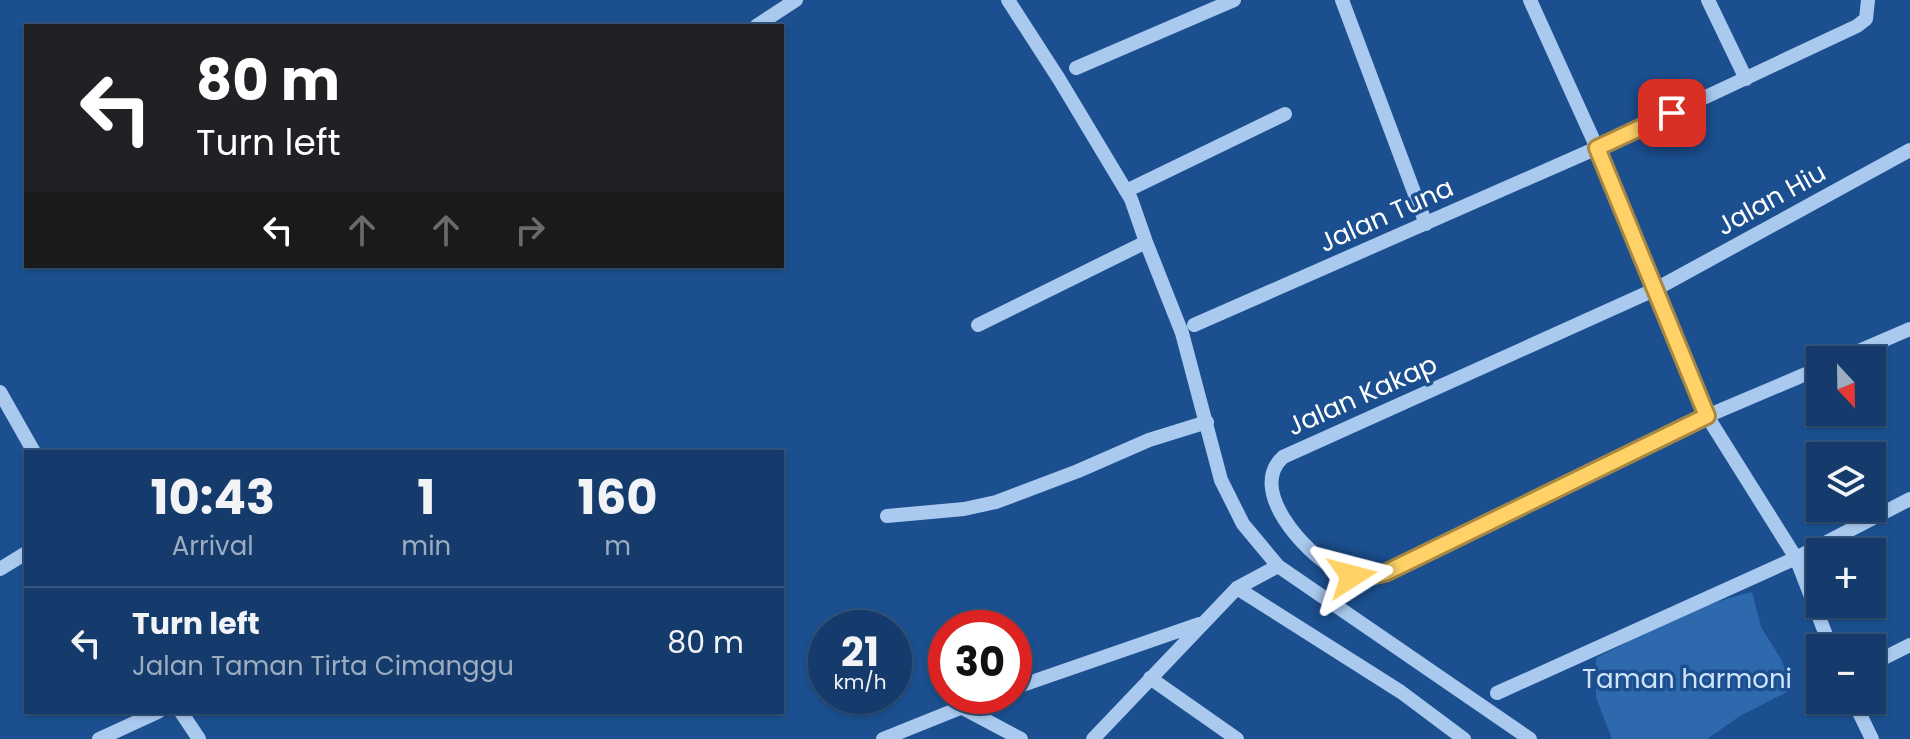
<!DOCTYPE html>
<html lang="en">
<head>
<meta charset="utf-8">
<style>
  body { margin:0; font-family:Poppins,sans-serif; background:#1d4271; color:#f1f3f6; height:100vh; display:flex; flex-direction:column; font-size:30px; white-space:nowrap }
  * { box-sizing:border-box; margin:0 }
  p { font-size:26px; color:#9dadc1 }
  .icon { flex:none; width:44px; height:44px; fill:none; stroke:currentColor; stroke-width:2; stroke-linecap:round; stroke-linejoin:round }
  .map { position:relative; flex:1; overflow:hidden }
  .drawer { position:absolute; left:24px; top:450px; width:760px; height:264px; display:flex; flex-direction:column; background:#143b6b; border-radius:0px; box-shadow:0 2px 6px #0004,0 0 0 2px #33557e }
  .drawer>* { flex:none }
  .top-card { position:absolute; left:24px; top:24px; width:760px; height:244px; border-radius:0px; box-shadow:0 2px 6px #0004,0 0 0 2px #33557e; background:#202124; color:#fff; overflow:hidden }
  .needle { width:52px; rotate:158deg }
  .tools { position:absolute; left:1806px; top:346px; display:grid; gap:16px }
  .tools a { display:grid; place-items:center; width:80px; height:80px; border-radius:0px; background:#143b6b; box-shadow:0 2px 6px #0004,0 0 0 2px #33557e; font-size:40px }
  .speed { position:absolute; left:808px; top:610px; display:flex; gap:16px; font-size:40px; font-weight:700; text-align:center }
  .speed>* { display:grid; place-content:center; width:104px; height:104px; border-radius:50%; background:#143b6b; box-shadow:0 2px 6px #0004,0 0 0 2px #33557e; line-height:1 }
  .speed small { font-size:20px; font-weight:400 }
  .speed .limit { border:12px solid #d22; background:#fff; color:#111 }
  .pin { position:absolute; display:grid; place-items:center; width:68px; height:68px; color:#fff; margin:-34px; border-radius:16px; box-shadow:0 4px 12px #0006 }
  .me { position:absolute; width:88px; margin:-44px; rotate:81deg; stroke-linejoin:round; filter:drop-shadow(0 0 6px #0008) }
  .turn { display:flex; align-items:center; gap:28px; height:168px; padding:0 40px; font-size:36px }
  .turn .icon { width:104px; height:104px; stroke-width:2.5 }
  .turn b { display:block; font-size:56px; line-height:68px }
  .lanes { display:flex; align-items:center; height:76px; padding:0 40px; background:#0003; justify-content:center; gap:40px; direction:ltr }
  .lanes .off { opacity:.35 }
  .eta { display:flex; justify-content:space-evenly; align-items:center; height:136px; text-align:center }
  .eta b { font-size:48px; font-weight:700; line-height:56px }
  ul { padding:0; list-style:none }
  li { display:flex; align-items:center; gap:24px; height:112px; padding:0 40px; border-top:2px solid #33557e }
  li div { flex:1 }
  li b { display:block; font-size:30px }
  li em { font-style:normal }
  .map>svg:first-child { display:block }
  .green { fill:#2e69ad }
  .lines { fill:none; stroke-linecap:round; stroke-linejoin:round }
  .minor { stroke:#a9c9ee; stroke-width:14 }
  .route-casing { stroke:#a68842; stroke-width:20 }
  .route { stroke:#ffd166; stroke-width:14 }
  .labels { text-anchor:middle; stroke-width:7; stroke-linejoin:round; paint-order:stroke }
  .street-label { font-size:26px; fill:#fff; stroke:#1b4f8f }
  .park-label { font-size:26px; fill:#cfe3fa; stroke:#1b4f8f }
</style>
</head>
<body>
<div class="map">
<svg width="1910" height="739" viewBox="0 0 1910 739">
  <rect width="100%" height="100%" fill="#1b4f8f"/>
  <path class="green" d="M1752 592 1761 627 1781 659 1793 689 1740 716 1707 739H1612L1596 697V658C1646 633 1697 604 1752 592Z"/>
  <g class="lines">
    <path class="minor" d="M1008 0 1059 79 1131 199 1146 242 1182 333 1221 480 1243 524 1278 566 1530 739
      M1342 0 1426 224
      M1530 0 1597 148 1707 416 1796 558 1831 648
      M1708 0 1746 79
      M756 26 796 0
      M1076 68 1234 0
      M1126 191 1285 114
      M978 325 1146 242
      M1194 325 1597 148 1857 26 1866 19 1868 0
      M1838 360 1910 329
      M1820 368 1707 416 1385 573C1368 576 1353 578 1337 570 1305 553 1247 490 1283 457L1656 289 1910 150
      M0 392 34 452
      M887 516 964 509 996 502 1078 471 1149 440 1207 422
      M0 569 26 553
      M1237 588 1401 692 1464 739
      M1872 664 1910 645
      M1150 678 1237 739
      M1014 688 1199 624
      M1497 693 1796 558 1910 499
      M1853 700 1872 739
      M959 706 1021 739
      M181 712 199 739
      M99 739 158 712
      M883 739 990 696
      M1093 739 1237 588 1278 566"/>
  </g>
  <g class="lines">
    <defs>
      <path id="route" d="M1352 576H1368L1385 573 1707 416 1597 148 1672 113"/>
    </defs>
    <use href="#route" class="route-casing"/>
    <use href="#route" class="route"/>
  </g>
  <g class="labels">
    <g class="street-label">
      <text transform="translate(1771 199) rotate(-29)" y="9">Jalan Hiu</text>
      <text transform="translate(1386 215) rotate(-24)" y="9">Jalan Tuna</text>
      <text transform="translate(1362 395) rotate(-24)" y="9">Jalan Kakap</text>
    </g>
    <g class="park-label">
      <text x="1687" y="688">Taman harmoni</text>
    </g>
  </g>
</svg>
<div class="tools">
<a><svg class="needle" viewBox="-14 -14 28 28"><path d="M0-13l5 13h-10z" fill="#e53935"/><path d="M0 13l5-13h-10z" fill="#9dadc1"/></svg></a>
<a><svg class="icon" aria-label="layers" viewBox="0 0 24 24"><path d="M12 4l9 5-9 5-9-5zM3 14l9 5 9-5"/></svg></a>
<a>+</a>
<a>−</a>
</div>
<div class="speed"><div>21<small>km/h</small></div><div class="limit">30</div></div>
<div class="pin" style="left:1672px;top:113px;background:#d93025"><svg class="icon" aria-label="arrive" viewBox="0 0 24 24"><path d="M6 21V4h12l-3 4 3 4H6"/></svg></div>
<svg class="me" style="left:1352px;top:576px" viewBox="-20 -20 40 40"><path d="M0-17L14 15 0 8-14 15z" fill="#ffd166" stroke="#fff" stroke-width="4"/></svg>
<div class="top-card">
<div class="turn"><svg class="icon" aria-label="left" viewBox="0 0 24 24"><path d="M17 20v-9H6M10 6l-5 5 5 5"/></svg><div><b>80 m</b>Turn left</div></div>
<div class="lanes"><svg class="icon" aria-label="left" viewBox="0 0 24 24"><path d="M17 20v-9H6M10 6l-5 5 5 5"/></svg><svg class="icon off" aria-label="ahead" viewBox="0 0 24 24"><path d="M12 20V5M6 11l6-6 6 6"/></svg><svg class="icon off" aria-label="ahead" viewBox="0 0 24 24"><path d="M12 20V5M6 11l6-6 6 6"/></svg><svg class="icon off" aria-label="right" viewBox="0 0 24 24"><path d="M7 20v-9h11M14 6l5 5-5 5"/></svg></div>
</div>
<section class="drawer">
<div class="eta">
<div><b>10:43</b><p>Arrival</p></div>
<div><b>1</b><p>min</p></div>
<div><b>160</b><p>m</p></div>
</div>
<ul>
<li><svg class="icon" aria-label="left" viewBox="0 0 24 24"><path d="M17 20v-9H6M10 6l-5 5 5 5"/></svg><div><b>Turn left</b><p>Jalan Taman Tirta Cimanggu</p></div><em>80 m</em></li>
</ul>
</section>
</div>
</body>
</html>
